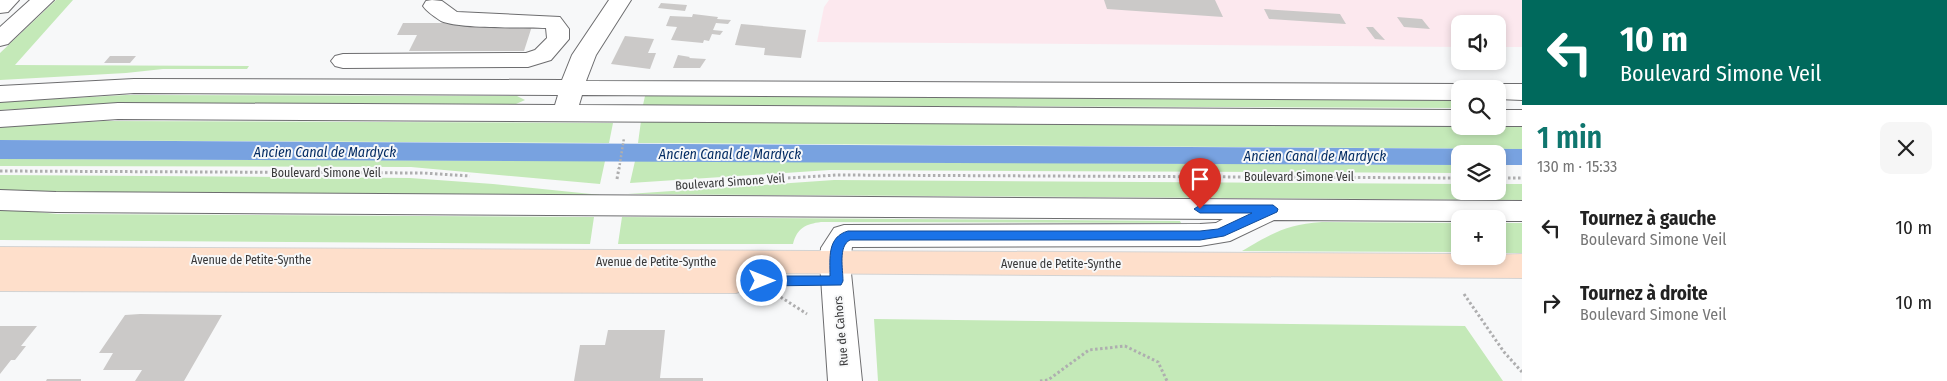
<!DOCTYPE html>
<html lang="fr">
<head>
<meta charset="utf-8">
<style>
  body { margin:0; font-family:"Fira Sans Condensed",sans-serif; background:#f6f6f6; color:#222; height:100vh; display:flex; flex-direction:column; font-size:19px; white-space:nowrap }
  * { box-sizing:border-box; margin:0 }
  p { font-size:16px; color:#767676 }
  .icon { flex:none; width:28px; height:28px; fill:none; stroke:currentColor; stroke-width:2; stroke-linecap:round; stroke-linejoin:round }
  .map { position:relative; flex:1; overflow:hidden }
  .side { display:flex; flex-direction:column; background:#fff; width:425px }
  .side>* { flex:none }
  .guide { background:#00695c; color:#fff; overflow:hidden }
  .buttons { position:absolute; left:1451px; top:15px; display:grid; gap:10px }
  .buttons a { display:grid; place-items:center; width:55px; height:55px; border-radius:10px; background:#fff; box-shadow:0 2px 8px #0003; font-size:25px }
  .pin { position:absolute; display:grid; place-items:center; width:42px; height:42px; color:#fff; margin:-51px -21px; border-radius:50% 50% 50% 0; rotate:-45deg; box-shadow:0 0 5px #0007 }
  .pin .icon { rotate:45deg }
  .me { position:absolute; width:55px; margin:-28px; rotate:90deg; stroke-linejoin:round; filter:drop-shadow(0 0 4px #0008) }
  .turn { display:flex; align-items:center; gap:18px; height:105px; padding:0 15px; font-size:22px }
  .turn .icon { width:65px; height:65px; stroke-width:2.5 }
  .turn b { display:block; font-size:35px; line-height:42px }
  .round { display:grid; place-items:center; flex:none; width:52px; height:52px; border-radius:10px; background:#f6f6f6 }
  .headline { display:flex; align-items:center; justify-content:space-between; height:85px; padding:0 15px }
  h1 { font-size:30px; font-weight:600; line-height:38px; color:#0f766e }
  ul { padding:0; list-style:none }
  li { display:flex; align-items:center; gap:15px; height:75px; padding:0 15px }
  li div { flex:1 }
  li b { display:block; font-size:19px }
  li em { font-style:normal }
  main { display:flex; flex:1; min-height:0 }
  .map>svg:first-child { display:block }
  .education { fill:#fce8ee }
  .green { fill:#c4e9b8 }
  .water { fill:#78a2e0 }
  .building { fill:#cbc9c8 }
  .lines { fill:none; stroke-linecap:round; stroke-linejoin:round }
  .minor-casing { stroke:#6d6d6f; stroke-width:2 }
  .major-casing { stroke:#d3d3d3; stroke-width:2 }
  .path-far1 { stroke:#aeaeaf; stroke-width:2.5; stroke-dasharray:2 2; stroke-linecap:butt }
  .path { stroke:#aeaeaf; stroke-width:3; stroke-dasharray:2.5 2.5; stroke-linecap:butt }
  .minor { fill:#fff; fill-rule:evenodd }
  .major { fill:#fedfcb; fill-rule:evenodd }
  .route { fill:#1a73e8; stroke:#114b97 }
  .labels { text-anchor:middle; stroke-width:4; stroke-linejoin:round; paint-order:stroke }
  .street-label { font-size:12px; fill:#383839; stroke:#f7f8f9 }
  .water-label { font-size:14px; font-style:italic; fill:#052d64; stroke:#f7f8f9 }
</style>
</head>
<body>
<main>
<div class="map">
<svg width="1522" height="381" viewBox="0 0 1522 381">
  <rect width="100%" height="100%" fill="#f7f8f9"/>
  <path class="education" d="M829 0H1522V47H1498V24H1460V47L817 42 824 7Z"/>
  <path class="green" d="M56 0H73L15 65 249 66 247 69H163L126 73 0 80V53Z
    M126 95 517 96 525 100 516 104 119 103 0 110V102Z
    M645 96 1460 100V108L643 105Z
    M104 121 613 123 609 143 0 140V127Z
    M641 121 1522 126V149L638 143Z
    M0 159 605 161 600 184 411 167 0 166Z
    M635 161 1460 165V173L830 170 630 183Z
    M0 175 410 178 493 184 601 195 0 192Z
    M834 180 1460 184V191H1498V184H1522V200L628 194Z
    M0 208 57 214 594 217 590 244 0 240Z
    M622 217 1180 221 1181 223 821 222C806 224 797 228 793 244H618Z
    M1322 222 1460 223V252L1242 251C1273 233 1285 225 1322 222Z
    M1498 223H1522V253H1498Z
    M874 319 1465 326 1503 381H878Z"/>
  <path class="water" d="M0 140 1522 149V165H1498V154H1460V165L0 159Z"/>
  <path class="building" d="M1104 0H1215L1223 17 1107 9Z
    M661 3 687 5 685 11 658 8Z
    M1264 9 1340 14 1346 24 1269 19Z
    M693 14 718 17 717 19 731 20 728 24 716 23 713 30 723 31 720 35 712 34 709 41 704 40 703 43 671 40 677 27 666 26 670 16 692 17Z
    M1397 17 1422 19 1430 29 1404 27Z
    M403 23H533L524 51H409L417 35H397Z
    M741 24 806 30 801 58 764 55 765 48 735 45Z
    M1366 27H1373L1385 40 1375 39Z
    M625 36 654 39 648 53H656L650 69 611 64Z
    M678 55 690 57 689 58 706 59 700 68H673Z
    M110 56H136L130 63H104Z
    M125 315 140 314 222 315 184 381H135L142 370H103L113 353H99Z
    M0 326H37L21 346H26L15 360H11L0 374Z
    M608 330H665L660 378H703V381H574L580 345H605Z
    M47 379H81V381H46Z"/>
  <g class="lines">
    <defs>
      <path id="minor" d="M0 0H19L8 12 0 13Z
        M30 0H54L8 44 0 46V27Z
        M432 0 442 1 457 12 560 17 569 29V39L551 60 528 67 343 68 335 66 331 61 335 56 343 54 526 53 535 50 547 38 546 28C522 27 460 29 441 21 435 17 427 12 423 6L426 1Z
        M609 0H631L596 55 586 81 1460 84 1470 89H1460V100L582 95 579 105 1460 110V126L118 119 0 127V111L118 103 555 105 558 95 134 93 0 102V86L134 79 562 80 572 55Z
        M1498 84H1522V100L1498 99V89H1488Z
        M1498 110H1522V126H1498Z
        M0 190 56 192 1522 201V221H1498V219H1460V221L1274 220 1230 241 1200 246 852 247 850 263 862 381H828L820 263 821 248 834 228 844 225 1200 224 1216 223 1223 219 56 212 0 210Z"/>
      <path id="major" d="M0 247 1460 254V256L1522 254V278L747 273 751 281 747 289 736 293 0 291Z"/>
    </defs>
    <use href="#minor" class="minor-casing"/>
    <use href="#major" class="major-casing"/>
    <path class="path-far1" d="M619 169 624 138"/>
    <path class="path" d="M0 171 423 173 470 176
      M788 178 837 175 1460 178
      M1498 178H1522
      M617 179 619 168
      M780 288 779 296 807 314
      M1464 294 1504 352 1522 372
      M1040 381 1048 380 1089 350 1125 346 1158 362 1167 381"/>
    <use href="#minor" class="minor"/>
    <use href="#major" class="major"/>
  </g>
  <path class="route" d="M1200 205H1273L1278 209 1277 212 1224 236 1200 240H850C838 246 843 269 843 281L841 285 762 286 757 285 755 281 757 278 762 276H830C830 258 827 237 848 231H1200L1218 229 1252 213H1200L1194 209Z"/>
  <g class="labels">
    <g class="street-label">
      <text x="326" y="177">Boulevard Simone Veil</text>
      <text x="1299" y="181">Boulevard Simone Veil</text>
      <text transform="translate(730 182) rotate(-4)" y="4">Boulevard Simone Veil</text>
      <text x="251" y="264">Avenue de Petite-Synthe</text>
      <text x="656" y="266">Avenue de Petite-Synthe</text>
      <text x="1061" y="268">Avenue de Petite-Synthe</text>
      <text transform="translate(841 331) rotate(-95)" y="4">Rue de Cahors</text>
    </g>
    <g class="water-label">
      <text x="325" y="157">Ancien Canal de Mardyck</text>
      <text x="730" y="159">Ancien Canal de Mardyck</text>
      <text x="1315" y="161">Ancien Canal de Mardyck</text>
    </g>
  </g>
</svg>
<div class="buttons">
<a><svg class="icon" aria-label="sound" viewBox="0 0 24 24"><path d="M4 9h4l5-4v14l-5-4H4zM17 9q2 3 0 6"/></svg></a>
<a><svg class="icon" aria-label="search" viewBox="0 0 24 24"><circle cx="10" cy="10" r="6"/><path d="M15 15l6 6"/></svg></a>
<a><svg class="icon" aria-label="layers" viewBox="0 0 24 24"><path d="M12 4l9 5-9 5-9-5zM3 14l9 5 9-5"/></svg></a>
<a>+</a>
</div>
<div class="pin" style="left:1200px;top:209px;background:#d93025"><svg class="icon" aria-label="arrive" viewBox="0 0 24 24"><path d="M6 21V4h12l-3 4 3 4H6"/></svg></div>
<svg class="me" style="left:762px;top:281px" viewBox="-20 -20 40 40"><circle r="17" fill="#1a73e8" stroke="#fff" stroke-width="3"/><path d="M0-11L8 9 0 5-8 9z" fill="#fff"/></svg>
</div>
<section class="side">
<div class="guide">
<div class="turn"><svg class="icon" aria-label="left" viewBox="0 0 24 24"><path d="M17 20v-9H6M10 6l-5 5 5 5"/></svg><div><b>10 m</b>Boulevard Simone Veil</div></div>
</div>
<div class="headline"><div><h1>1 min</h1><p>130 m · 15:33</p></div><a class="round"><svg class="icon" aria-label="close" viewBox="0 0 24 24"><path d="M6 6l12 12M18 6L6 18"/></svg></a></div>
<ul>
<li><svg class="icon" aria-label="left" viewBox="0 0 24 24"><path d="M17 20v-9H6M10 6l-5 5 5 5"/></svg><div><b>Tournez à gauche</b><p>Boulevard Simone Veil</p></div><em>10 m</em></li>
<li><svg class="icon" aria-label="right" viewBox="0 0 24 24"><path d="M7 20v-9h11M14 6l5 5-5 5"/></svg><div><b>Tournez à droite</b><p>Boulevard Simone Veil</p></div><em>10 m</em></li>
</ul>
</section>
</main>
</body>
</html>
